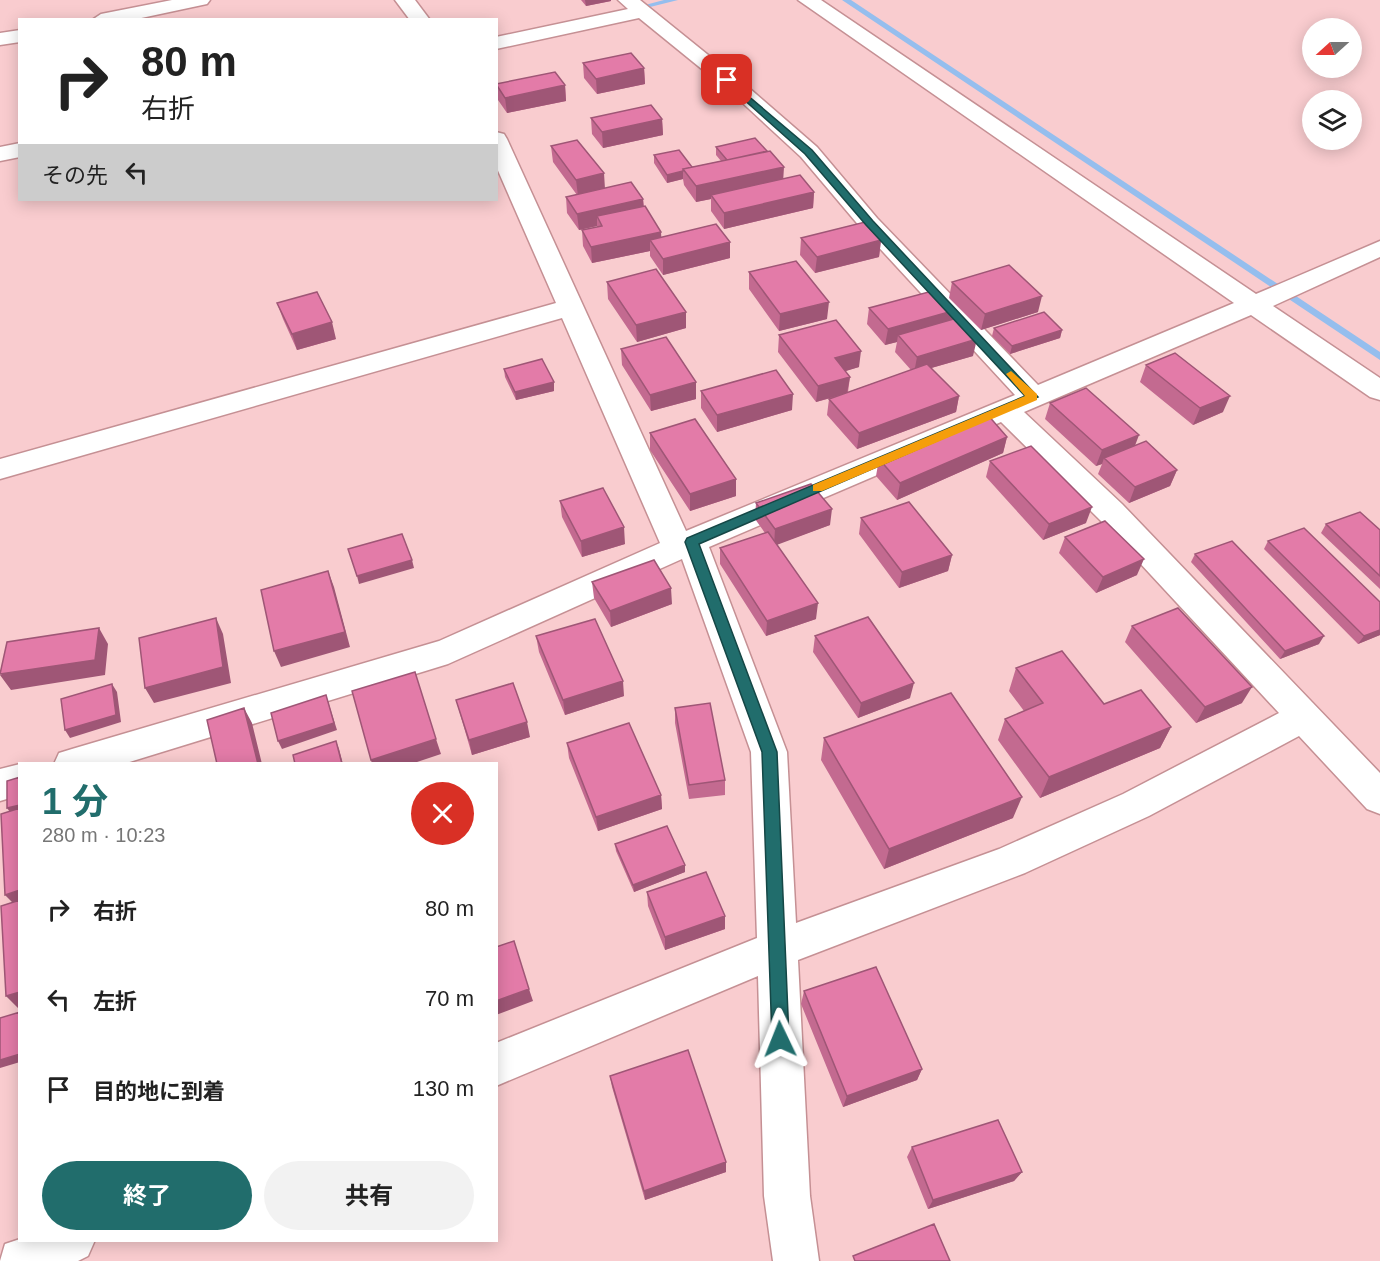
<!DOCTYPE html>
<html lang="ja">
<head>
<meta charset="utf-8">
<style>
  body { margin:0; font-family:Arial,"Noto Sans JP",sans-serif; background:#f2f2f2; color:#222; height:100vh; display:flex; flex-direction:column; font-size:22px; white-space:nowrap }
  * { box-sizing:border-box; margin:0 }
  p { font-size:20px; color:#767676 }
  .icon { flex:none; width:33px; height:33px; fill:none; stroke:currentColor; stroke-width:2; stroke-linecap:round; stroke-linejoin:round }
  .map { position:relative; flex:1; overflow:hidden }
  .drawer { position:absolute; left:18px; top:762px; width:480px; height:480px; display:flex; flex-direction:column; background:#fff; border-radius:0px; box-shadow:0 3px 15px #0003 }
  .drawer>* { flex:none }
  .top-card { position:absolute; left:18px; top:18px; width:480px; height:183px; border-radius:0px; box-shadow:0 3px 15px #0003; background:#fff; color:#222; overflow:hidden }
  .needle { width:39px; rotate:249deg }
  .controls { position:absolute; left:1302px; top:18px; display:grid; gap:12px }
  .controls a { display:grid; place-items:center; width:60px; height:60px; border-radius:50%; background:#fff; box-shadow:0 3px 15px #0003; font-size:30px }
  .pin { position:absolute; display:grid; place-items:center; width:51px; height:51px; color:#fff; margin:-26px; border-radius:12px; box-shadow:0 3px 9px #0006 }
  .me { position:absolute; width:66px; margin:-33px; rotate:358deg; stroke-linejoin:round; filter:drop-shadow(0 0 4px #0008) }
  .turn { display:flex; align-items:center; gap:21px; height:126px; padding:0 24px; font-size:27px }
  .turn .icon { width:78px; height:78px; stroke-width:2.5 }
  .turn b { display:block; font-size:42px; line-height:51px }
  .then { display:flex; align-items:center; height:57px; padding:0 24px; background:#0003; gap:12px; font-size:22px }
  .round { display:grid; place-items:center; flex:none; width:63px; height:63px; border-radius:32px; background:#f2f2f2 }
  .overview { display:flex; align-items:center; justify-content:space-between; height:102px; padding:0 24px }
  h1 { font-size:36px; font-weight:700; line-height:45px; color:#216d6c }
  .cta { display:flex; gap:12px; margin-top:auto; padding:12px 24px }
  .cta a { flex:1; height:69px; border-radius:36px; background:#216d6c; color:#fff; font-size:24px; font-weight:700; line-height:69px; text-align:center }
  .cta a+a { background:#f2f2f2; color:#222 }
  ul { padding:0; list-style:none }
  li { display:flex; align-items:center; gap:18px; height:90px; padding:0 24px }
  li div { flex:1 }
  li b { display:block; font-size:22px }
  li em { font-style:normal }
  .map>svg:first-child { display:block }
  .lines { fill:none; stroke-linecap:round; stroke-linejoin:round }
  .stream { fill:#95beee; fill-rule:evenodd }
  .street-casing { stroke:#c59094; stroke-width:3 }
  .street { fill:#fff; fill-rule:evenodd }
  .wall { fill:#c36a90 }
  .shaded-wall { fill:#9f5676 }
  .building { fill:#e37ba8; stroke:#9f5676; stroke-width:1.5 }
  .route { fill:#216d6c; stroke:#154746; stroke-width:1.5 }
  .slow { fill:#f59e0b }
</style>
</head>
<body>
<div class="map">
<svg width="1380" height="1261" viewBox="0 0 1380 1261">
  <rect width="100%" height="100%" fill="#f9cccf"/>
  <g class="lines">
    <path class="stream" d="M664 0H678L630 12 626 10Z
      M842 0H851L1380 352V360Z"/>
    <defs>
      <path id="street" d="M172 0H210L207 4 132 20H92L101 14Z
        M395 0H415L430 20H410Z
        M618 0H640L749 88 817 147 877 218 1038 385 1234 303 798 0H821L1256 294 1380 241V257L1273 306 1380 378V400L1370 397 1251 315 1024 412 1122 504 1380 773V814L1367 809 1299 736 1149 816 1025 873 798 960 810 1196 819 1261H773L764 1196 758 976 496 1086V1043L757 938 751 752 682 559 448 664 123 764H54L59 753 72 749 439 641 660 543 562 318 0 479V459L556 303 496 166V132L504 134 507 139 686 531 1015 395 861 228 801 157 735 96 639 18 496 49V37L628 9ZM1001 422 1100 520 1279 713 1123 794 999 849 796 923 787 752 709 547Z
        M20 30V42L0 45V33Z
        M20 143V157L0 161V147Z
        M20 764V795L0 801V769Z
        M20 1239V1240H95L88 1256 78 1261H0L5 1244Z"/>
    </defs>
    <use href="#street" class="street-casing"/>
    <use href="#street" class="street"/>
  </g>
  <path class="wall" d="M581 0H611V1L586 6Z
    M583 63 644 68 645 84 597 94 584 78Z
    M496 84 565 85 566 101 507 113 498 100Z
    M591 118 662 119 663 135 603 148 592 134Z
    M551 146 605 188 643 199 644 207 661 237 730 258 663 275 650 256V251L592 263 583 246 582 230 597 227V226L579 230 567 213 566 197 577 195 553 162Z
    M716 147 783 179 814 192 813 208 724 229 711 211V199L696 202 684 185 683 179 667 183 654 163V155L692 167 721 161 716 155Z
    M801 238 881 240 879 257 815 273 800 255Z
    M749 272 827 319 779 331 749 289Z
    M607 282 686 328 637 342 608 299Z
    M952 282 1038 312 981 330 949 298Z
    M277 303 336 339 297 350 283 319Z
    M869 308 954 319 973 356 931 368 959 396 956 412 857 449 827 415 829 399 831 398 816 402 778 352 779 335 859 367 845 371 850 377 848 392 911 370 895 352 897 342 885 345 867 324Z
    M994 328 1062 330 1060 338 1010 354 992 336Z
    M621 349 696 399 651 411 622 365Z
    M1146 365 1223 412 1193 425 1140 382Z
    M504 369 554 391 516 400 505 377Z
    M701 391 792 410 717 432 701 408Z
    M1050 403 1135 446 1177 470 1170 486 1129 503 1098 474 1102 464 1096 466 1045 419Z
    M650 433 736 496 690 511 650 450Z
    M1007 437 1003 453 897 500 876 476 879 459Z
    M990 461 1086 523 1043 540 986 477Z
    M560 501 625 544 582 557 562 517Z
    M756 503 830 525 777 544 816 619 766 636 720 564V548L765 533 755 519Z
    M861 518 952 555 948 571 899 588 859 534Z
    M1326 524 1380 530V589L1321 533Z
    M1065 537 1137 575 1096 593 1059 553Z
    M1268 541 1380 602V635L1358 644 1264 549Z
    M1195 554 1319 644 1280 659 1191 562Z
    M592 582 672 604 611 627 594 598Z
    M1132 626 1242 703 1196 723 1125 642Z
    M536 636 624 696 565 715 539 652Z
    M815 636 910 698 858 718 813 652Z
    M1016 668 1104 704 1171 727 1160 748 1040 798 998 740 1005 719 1024 711 1009 691Z
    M456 700 530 737 472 755Z
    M675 708 725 780V795L689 799 675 723Z
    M824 738 1013 818 884 869 821 760Z
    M567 743 661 795 662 809 598 831 569 758Z
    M615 844 685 865V872L634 892 616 851Z
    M647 892 725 929 665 950 648 906Z
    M804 991 922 1069 917 1080 843 1107 801 1004Z
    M610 1076 726 1172 645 1200 612 1087Z
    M912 1147 1022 1172 1014 1181 928 1209 907 1157Z"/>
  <path class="shaded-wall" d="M585 0H611V1L586 6Z
    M644 68 645 84 597 94 596 79Z
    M565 85 566 101 507 113 505 98Z
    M662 119 663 135 603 148 602 132Z
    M784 167 783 183 711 195V199L696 202V186Z
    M683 171V179L667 183V175Z
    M604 173 605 189 578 196 576 180Z
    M814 192 813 208 724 229V213Z
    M643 199 644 215 597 216V226L579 230 577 214Z
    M661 232 662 249 650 240V251L592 263 591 247Z
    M881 240 879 257 815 273 817 257Z
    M730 242V258L663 275V259Z
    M1042 296 1038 312 981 330 985 314Z
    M829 302 827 319 779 331 780 314Z
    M956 310 952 326 898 335 897 342 885 345 888 329Z
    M686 312V328L637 342 636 325Z
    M332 322 336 339 297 350 292 334Z
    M1062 330 1060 338 1010 354 1012 346Z
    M977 339 973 356 914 373 917 357Z
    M861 351 859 367 833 375 835 358Z
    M850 377 847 393 816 402 818 386Z
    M554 382V391L516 400 515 392Z
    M696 382V399L651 411 650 395Z
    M793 394 792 410 717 432V415Z
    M959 396 956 412 857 449 859 433Z
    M1230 396 1223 412 1193 425 1200 408Z
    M1139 435 1133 451 1104 458 1102 464 1096 466 1102 450Z
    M1007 437 1003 453 897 500 900 483Z
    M1177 470 1170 486 1129 503 1135 487Z
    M736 479V496L690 511V494Z
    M1092 507 1086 523 1043 540 1049 524Z
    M832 509 830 525 774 546 775 529Z
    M624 527 625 544 582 557 581 541Z
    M952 555 948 571 899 588 902 572Z
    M1144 559 1137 575 1096 593 1103 577Z
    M412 560 414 568 359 584 357 576Z
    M328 571 334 587 350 647 281 667 274 651Z
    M671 588 672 604 611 627 610 611Z
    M818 603 816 619 766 636 767 621Z
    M216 618 223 634 231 683 154 703 145 688Z
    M99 628 108 644 105 675 11 690 0 675Z
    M1380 630V635L1358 644 1364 636Z
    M1324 636 1319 644 1280 659 1285 651Z
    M623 681 624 696 565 715 563 700Z
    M914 683 910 698 858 718 861 703Z
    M112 684 117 692 121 722 70 738 65 730Z
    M1252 687 1242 703 1196 723 1205 707Z
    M326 695 337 730 282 749 278 741Z
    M244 708 252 723 262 764H258Z
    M527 722 530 737 472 755 469 740Z
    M1171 727 1160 748 1040 798 1049 777Z
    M436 739 441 754 411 764H372L371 760Z
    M336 741 339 749 343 764H342Z
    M661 795 662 809 598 831 596 817Z
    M1022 797 1013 818 884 869 889 849Z
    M20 805V814L13 816 7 808Z
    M685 865V872L634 892 633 885Z
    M20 890V907L18 908 5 895Z
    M725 916V929L665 950V937Z
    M529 989 533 1001 496 1015V1001Z
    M20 992V1009H19L6 996Z
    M20 1054V1062L0 1068V1060Z
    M922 1069 917 1080 843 1107 847 1096Z
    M726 1162V1172L645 1200 644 1191Z
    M1022 1172 1014 1181 928 1209 933 1200Z"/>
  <path class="building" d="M631 53 644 68 596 79 583 63Z
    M555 72 565 85 505 98 496 84Z
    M651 105 662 119 602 132 591 118Z
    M755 138 767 151 727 160 716 147Z
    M577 140 604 173 576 180 551 146Z
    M679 150 692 167 683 169V171L667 175 654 155Z
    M770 151 784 167 696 186 683 169Z
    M800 175 814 192 724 213 711 195Z
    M631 182 643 199 577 214 566 197Z
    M645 206 661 232 591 247 582 230 602 226 597 216Z
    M865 222 881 240 817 257 801 238Z
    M716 224 730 242 663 259 650 240Z
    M796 261 829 302 780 314 749 272Z
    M1009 265 1042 296 985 314 952 282Z
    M656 269 686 312 636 325 607 282Z
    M936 290 956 310 888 329 869 308Z
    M317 292 332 322 292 334 277 303Z
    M1044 312 1062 330 1012 346 994 328Z
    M957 318 977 339 917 357 898 335Z
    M836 320 861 351 835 358 850 377 818 386 779 335Z
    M666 337 696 382 650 395 621 349Z
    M1175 353 1230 396 1200 408 1146 365Z
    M542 359 554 382 515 392 504 369Z
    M927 364 959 396 859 433 829 399Z
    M776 370 793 394 717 415 701 391Z
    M1086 388 1139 435 1102 450 1050 403Z
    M987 414 1007 437 900 483 879 459Z
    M695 419 736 479 690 494 650 433Z
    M1146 441 1177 470 1135 487 1104 458Z
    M1031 446 1092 507 1049 524 990 461Z
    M811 484 832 509 775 529 756 503Z
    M603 488 624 527 581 541 560 501Z
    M909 502 952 555 902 572 861 518Z
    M1360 512 1380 530V576L1326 524Z
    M1105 521 1144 559 1103 577 1065 537Z
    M1304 528 1380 602V630L1364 636 1268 541Z
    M768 532 818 603 767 621 720 548Z
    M402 534 412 560 357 576 348 549Z
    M1232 541 1324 636 1285 651 1195 554Z
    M654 560 671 588 610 611 592 582Z
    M328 571 345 632 274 651 261 590Z
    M1178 608 1252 687 1205 707 1132 626Z
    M868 617 914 683 861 703 815 636Z
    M216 618 223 667 145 688 139 638Z
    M595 619 623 681 563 700 536 636Z
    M99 628 95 660 0 674 7 642Z
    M1062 651 1104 704 1141 690 1171 727 1049 777 1005 719 1043 703 1016 668Z
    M415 672 436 739 371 760 352 691Z
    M513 683 527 722 469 740 456 700Z
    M112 684 116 715 65 730 61 699Z
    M951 693 1022 797 889 849 824 738Z
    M326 695 334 723 278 741 271 713Z
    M710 703 725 780 689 785 675 708Z
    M244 708 258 764H217L207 720Z
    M629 723 661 795 596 817 567 743Z
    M336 741 342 764H295L293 755Z
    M20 777V805L7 808V781Z
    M20 808V890L5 895 1 814Z
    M667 826 685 865 633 885 615 844Z
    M706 872 725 916 665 937 647 892Z
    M20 900V992L6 996 1 906Z
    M514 941 529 989 496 1001V947Z
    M876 967 922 1069 847 1096 804 991Z
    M20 1012V1054L0 1060V1018Z
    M688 1050 726 1162 644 1191 610 1076Z
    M998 1120 1022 1172 933 1200 912 1147Z
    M934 1224 950 1261H855L853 1256Z"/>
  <path class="route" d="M727 78 812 150 873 221 1038 397 699 544 777 752 789 1039 787 1045 780 1048 774 1045 772 1039 762 752 685 542 687 538 1025 396 866 225 805 154 724 82Z"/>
  <path class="slow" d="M1011 371 1037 394V400L822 491H813V485L1025 396 1006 374Z"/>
</svg>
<div class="controls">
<a><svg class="needle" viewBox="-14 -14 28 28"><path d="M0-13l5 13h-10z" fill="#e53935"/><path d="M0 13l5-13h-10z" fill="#767676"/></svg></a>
<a><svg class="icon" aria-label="layers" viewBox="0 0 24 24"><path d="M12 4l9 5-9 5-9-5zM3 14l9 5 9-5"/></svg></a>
</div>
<div class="pin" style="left:727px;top:80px;background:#d93025"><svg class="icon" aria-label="arrive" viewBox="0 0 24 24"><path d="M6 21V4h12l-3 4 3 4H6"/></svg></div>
<svg class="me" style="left:780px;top:1039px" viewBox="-20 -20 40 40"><path d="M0-17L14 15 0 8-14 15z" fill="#216d6c" stroke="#fff" stroke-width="4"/></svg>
<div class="top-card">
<div class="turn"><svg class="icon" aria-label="right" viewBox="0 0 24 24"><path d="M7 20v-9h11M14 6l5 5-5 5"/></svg><div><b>80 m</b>右折</div></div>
<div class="then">その先<svg class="icon" aria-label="left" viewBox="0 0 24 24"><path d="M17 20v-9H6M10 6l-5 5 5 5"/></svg></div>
</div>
<section class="drawer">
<div class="overview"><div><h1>1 分</h1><p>280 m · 10:23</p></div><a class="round" style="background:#d93025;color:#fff"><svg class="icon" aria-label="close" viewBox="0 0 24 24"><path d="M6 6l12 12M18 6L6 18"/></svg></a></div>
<ul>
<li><svg class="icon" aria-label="right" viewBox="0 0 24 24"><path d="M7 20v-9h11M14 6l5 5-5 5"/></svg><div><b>右折</b></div><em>80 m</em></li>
<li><svg class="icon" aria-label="left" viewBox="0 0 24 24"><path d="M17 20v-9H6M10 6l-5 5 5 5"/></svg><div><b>左折</b></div><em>70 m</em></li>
<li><svg class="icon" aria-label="arrive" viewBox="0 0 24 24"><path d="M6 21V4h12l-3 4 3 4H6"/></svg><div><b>目的地に到着</b></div><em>130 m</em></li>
</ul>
<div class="cta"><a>終了</a><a>共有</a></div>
</section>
</div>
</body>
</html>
